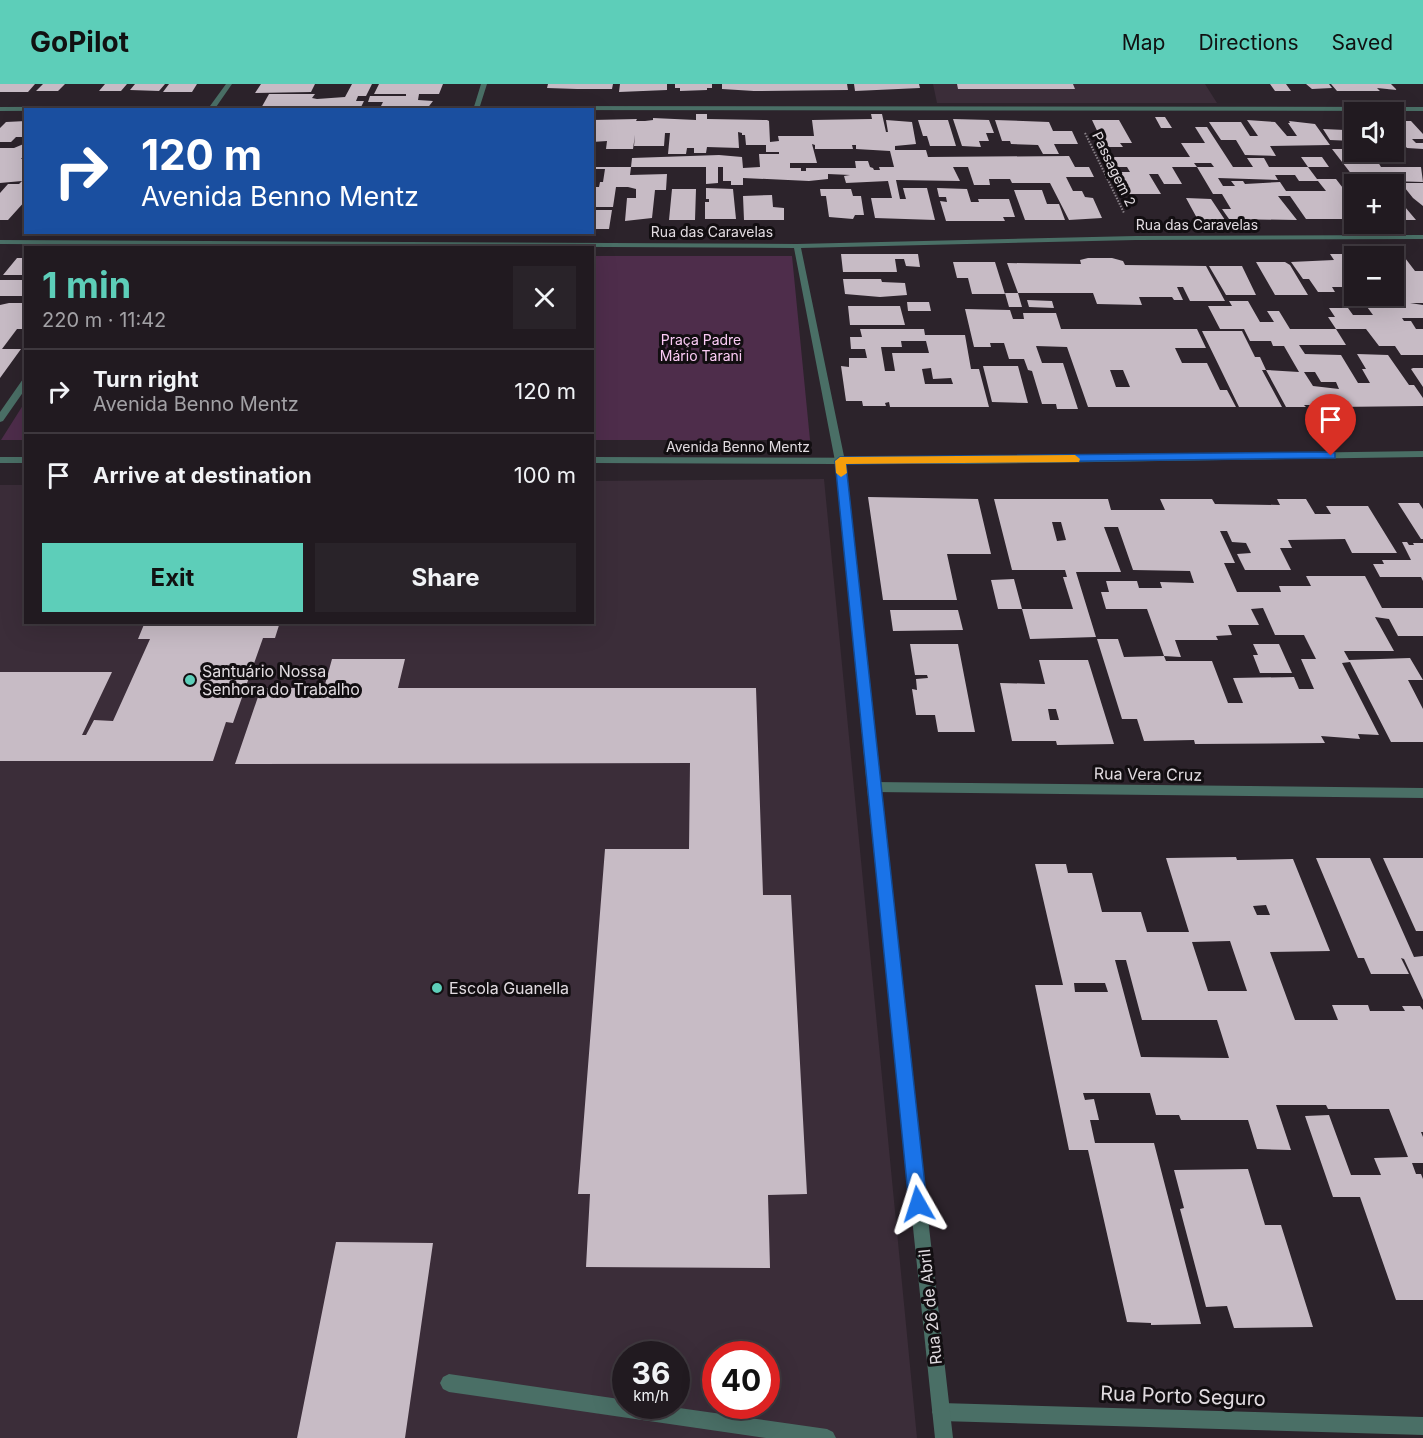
<!DOCTYPE html>
<html lang="en">
<head>
<meta charset="utf-8">
<style>
  body { margin:0; font-family:Inter,sans-serif; background:#292329; color:#f1f3f6; height:100vh; display:flex; flex-direction:column; font-size:22px; white-space:nowrap }
  * { box-sizing:border-box; margin:0 }
  p { font-size:20px; color:#a2a1a5 }
  .icon { flex:none; width:33px; height:33px; fill:none; stroke:currentColor; stroke-width:2; stroke-linecap:round; stroke-linejoin:round }
  .map { position:relative; flex:1; overflow:hidden }
  .drawer { position:absolute; left:24px; top:162px; width:570px; height:378px; display:flex; flex-direction:column; background:#211a20; border-radius:0px; box-shadow:0 6px 24px #0002,0 0 0 2px #3e383e }
  .drawer>* { flex:none }
  .banner { position:absolute; left:24px; top:24px; width:570px; height:126px; border-radius:0px; box-shadow:0 6px 24px #0002,0 0 0 2px #3e383e; background:#1a4fa0; color:#fff; overflow:hidden }
  .fabs { position:absolute; left:1344px; top:18px; display:grid; gap:12px }
  .fabs a { display:grid; place-items:center; width:60px; height:60px; border-radius:0px; background:#211a20; box-shadow:0 6px 24px #0002,0 0 0 2px #3e383e; font-size:30px }
  .speed { position:absolute; left:612px; top:1257px; display:flex; gap:12px; font-size:30px; font-weight:700; text-align:center }
  .speed>* { display:grid; place-content:center; width:78px; height:78px; border-radius:50%; background:#211a20; box-shadow:0 6px 24px #0002,0 0 0 2px #3e383e; line-height:1 }
  .speed small { font-size:15px; font-weight:400 }
  .speed .limit { border:9px solid #d22; background:#fff; color:#111 }
  .pin { position:absolute; display:grid; place-items:center; width:51px; height:51px; color:#fff; margin:-62px -26px; border-radius:50% 50% 50% 0; rotate:-45deg; box-shadow:0 0 6px #0007 }
  .pin .icon { rotate:45deg }
  .me { position:absolute; width:66px; margin:-33px; rotate:354deg; stroke-linejoin:round; filter:drop-shadow(0 0 4px #0008) }
  .turn { display:flex; align-items:center; gap:21px; height:126px; padding:0 18px; font-size:27px }
  .turn .icon { width:78px; height:78px; stroke-width:2.5 }
  .turn b { display:block; font-size:42px; line-height:51px }
  .round { display:grid; place-items:center; flex:none; width:63px; height:63px; border-radius:0px; background:#292329 }
  .overview { display:flex; align-items:center; justify-content:space-between; height:102px; padding:0 18px }
  h1 { font-size:36px; font-weight:700; line-height:45px; color:#5dceb9 }
  .primary-button { display:flex; gap:12px; margin-top:auto; padding:12px 18px }
  .primary-button a { flex:1; height:69px; border-radius:0px; background:#5dceb9; color:#111; font-size:24px; font-weight:700; line-height:69px; text-align:center }
  .primary-button a+a { background:#292329; color:#f1f3f6 }
  ul { padding:0; list-style:none }
  li { display:flex; align-items:center; gap:18px; height:84px; padding:0 18px; border-top:2px solid #3e383e }
  li div { flex:1 }
  li b { display:block; font-size:22px }
  li em { font-style:normal }
  header { display:flex; align-items:center; gap:36px; box-sizing:border-box; height:84px; padding:0 30px; background:#5dceb9; color:#111 }
  header strong { font-size:28px }
  nav { display:flex; gap:33px; margin-inline-start:auto; font-size:21px }
  .map>svg:first-child { display:block }
  .built { fill:#3b2d39; fill-rule:evenodd }
  .green { fill:#4e2d4b }
  .building { fill:#c7bbc5; fill-rule:evenodd }
  .lines { fill:none; stroke-linecap:round; stroke-linejoin:round }
  .path { stroke:#8b848a; stroke-width:2; stroke-dasharray:1.5 1.5; stroke-linecap:butt }
  .service { fill:#4a6f66; fill-rule:evenodd }
  .minor { fill:#4a6f66; fill-rule:evenodd }
  .tertiary { fill:#4a6f66; fill-rule:evenodd }
  .route { fill:#1a73e8; stroke:#114b97; stroke-width:1.5 }
  .slow { fill:#f59e0b }
  .poi-dot { fill:#5dceb9; stroke:#120e11; stroke-width:2 }
  .labels { text-anchor:middle; stroke-width:6; stroke-linejoin:round; paint-order:stroke }
  .far-street-label { font-size:14px; fill:#e1dbe0; stroke:#120e11 }
  .far-park-label { font-size:14px; fill:#fbcbf5; stroke:#120e11 }
  .poi-label { font-size:16px; fill:#e1dbe0; stroke:#120e11; text-anchor:start }
  .street-label { font-size:16px; fill:#e1dbe0; stroke:#120e11 }
  .near-street-label { font-size:20px; fill:#e1dbe0; stroke:#120e11 }
</style>
</head>
<body>
<header>
<strong>GoPilot</strong>
<nav><a>Map</a><a>Directions</a><a>Saved</a></nav>
</header>
<div class="map">
<svg width="1423" height="1354" viewBox="0 0 1423 1354">
  <rect width="100%" height="100%" fill="#2c232b"/>
  <path class="built" d="M933 0H1205L1217 19H937Z
    M824 395 917 1354H0V401H25L26 538H592L593 397ZM626 1270H676V1322H626ZM716 1270H766V1322H716Z"/>
  <path class="green" d="M593 172H792L810 356H593Z
    M25 318V356H1Z"/>
  <path class="building" d="M0 0H35L28 8H0Z
    M43 0H65L58 7H36Z
    M105 0H127L121 7H99Z
    M135 0H165L159 7 130 6Z
    M169 0H197L192 8H163Z
    M261 0H315L311 8 255 9Z
    M352 0H372L366 12H358L356 17H364L361 23H367L366 26H260L269 10H315L312 14 317 15 345 13Z
    M379 0H443L439 10H419L418 16 433 17 426 26H383L385 22H381L383 18H368L370 12H406V10H374Z
    M548 0H613L612 5H577L547 4Z
    M620 0H667V6L619 8Z
    M675 0H712V4H707V6L680 7V4H675Z
    M722 0H847L848 6 754 7 722 5Z
    M854 0H919L920 4 855 7Z
    M957 0H1073L1075 5H958Z
    M1270 0H1286L1291 7H1275Z
    M1306 0H1329L1332 4 1312 5Z
    M1331 0H1391L1397 6 1377 4 1380 7H1337Z
    M696 30H707V35L767 36 769 37 770 58 779 57 778 52H814L812 36 872 35 871 30H882L886 48H888L886 36 912 38 916 60 895 62V66H926L928 73 1069 72 1075 83H1089L1094 93H1066L1073 107H1082L1085 113 1093 114 1102 134 1069 136 1050 99H1012L1010 95H989L990 101H974L968 83H953L960 97 896 96 900 115H906L903 104H927L935 136 875 134 871 114H892L888 97 846 99 844 92 850 91 828 90V95L809 97 743 94V101H731V97H723V83H718V99L706 100V83H631L630 91 667 90 666 106H655L652 134 625 137 627 114H636V105L628 103H616L613 123H592V103H599L600 98H603L605 85H592V83H631L632 74 719 71 742 73 743 84 760 83 759 70H779V68H766V61H746L745 51H742V49L738 48 739 64 707 63 706 69H694V64H687L686 70H668L670 49H665L664 62H634L635 51 633 65H606L607 57 592 58V36L637 35 636 37H645L653 36V34L696 36ZM812 60 815 61V65H853L852 61H856V65L890 67 894 83H879L880 86H874L873 84 870 83 868 77H855L856 84H806V87H801V84H790V79H817Z
    M1155 33H1165L1172 44H1161Z
    M953 35 989 36 994 49H986L989 57H979L981 63 962 62Z
    M918 36H948L956 62H930L927 52H923Z
    M995 36 1049 38 1053 47H1072L1078 60H1054L1059 70H1043L1038 61 1011 60 1010 57H1002Z
    M1092 36H1119L1132 59H1120L1123 63H1102L1097 53H1100Z
    M1247 36 1275 38 1287 52H1297L1288 39H1290L1289 37 1315 40 1330 61 1270 62 1276 72 1245 71 1236 56H1221L1209 38H1241L1250 52H1258Z
    M26 37 23 53H16L11 58H0V44L6 38Z
    M1394 37H1411L1423 50V55H1412L1416 59H1423V65L1407 64 1394 49Z
    M1195 43H1207L1233 83H1253L1247 74H1264L1269 83H1308L1301 73H1322L1329 83H1308L1317 95H1336L1346 108H1354V138H1349L1347 135H1306L1290 112H1278L1297 136 1229 135 1222 125H1231L1222 110H1213L1197 83H1214L1211 79H1194L1197 83H1172L1182 100H1164L1158 90H1149L1161 110H1125L1114 88H1130L1127 83H1112L1106 73H1190L1181 59H1205ZM1275 91H1295L1299 97H1318L1326 107H1286L1280 98 1245 100 1243 97H1231L1235 102H1223L1218 94 1278 96Z
    M1343 44 1354 45V57L1330 56 1323 45 1345 46Z
    M26 59V69L21 75H26V116L8 136H0V109L8 100H19L22 97 0 99V64H14Z
    M1345 61H1354V68H1372L1381 83H1421L1423 98 1356 96 1332 65H1348Z
    M1401 99H1423V122L1413 114Z
    M706 104 733 105 736 135H705V118H709V115H706Z
    M937 104 967 105 971 118H979L978 115H1009L1015 133H1003L1005 137H946L940 117 947 118 946 113H939Z
    M672 105H696L695 136H669Z
    M820 105H851L853 112H861L864 131H855L853 135 829 133 826 112H821Z
    M1014 106H1042L1047 120H1059L1065 136H1025Z
    M772 111 773 123 784 124V136H744L743 112Z
    M1186 114 1211 115 1225 136H1198Z
    M1394 117H1400L1416 136H1394Z
    M592 126H612L609 145H592Z
    M841 170H918L920 183 906 182 904 175H895L897 188H843Z
    M1330 170H1376L1378 172H1354V203H1332L1335 208H1318L1309 195H1303L1291 178 1334 176Z
    M1388 170H1402L1415 187H1423V219H1410L1423 221V234H1402L1404 237H1411L1416 245H1423V271H1401L1395 262H1379L1366 245H1336L1328 233H1335L1329 224H1348L1353 231H1373L1359 212H1388L1392 218H1404L1394 205H1404L1398 197H1406L1404 193H1406L1394 177V172Z
    M17 174H26V191H3Z
    M1088 174H1112L1123 177 1125 181 1206 182 1225 217H1190L1183 203H1177L1183 216H1174L1172 213H1139L1142 221 1097 220 1093 209H1018L1007 179 1081 180 1080 176Z
    M953 178H995L1005 210H972L968 194H957Z
    M1256 178H1285L1290 181 1308 211H1275Z
    M1209 182H1242L1256 211H1226Z
    M843 195H881L882 198 905 199 907 211 880 213 845 210Z
    M0 196H26V212H0Z
    M1005 209H1018L1022 223H1009Z
    M1027 216 1052 217 1054 224 1029 223Z
    M1229 217H1248L1260 238H1274L1267 227H1279L1290 245H1336L1346 261H1299L1305 270 1341 271 1358 299H1370L1362 285H1366L1357 270 1388 271 1409 301H1414L1423 314V322L1336 323 1334 320H1319V321H1304L1306 323H1286L1266 286 1299 288 1284 262H1273L1271 257H1250L1244 245H1220L1208 222H1232ZM1304 288H1315L1321 298H1336L1339 305 1313 302Z
    M907 218H929L931 227H908Z
    M9 219H26V242L23 245H17L2 265H21L0 294V221Z
    M848 222H900L905 241H850Z
    M965 225 1010 226 1013 235H1024L1023 229H1056L1061 245H1197L1206 264H1175L1182 279H1207L1220 306H1227L1236 323H1088L1067 263 1036 262 1042 279H1063L1078 325H1057L1056 320H1042L1032 287 1028 286 1024 275H1009L1004 259H990L991 263H974ZM1110 286H1123L1130 303H1116Z
    M860 245H924L925 251H965L971 285H979L989 323H890L889 318 885 319 886 322H863L862 317H846L841 282 849 283V274H867L865 265H851L850 253H862ZM901 257H926L929 269H892L895 287H885L881 263H902ZM931 284 933 295 951 294 953 300H925L922 285Z
    M1202 247H1242L1255 273H1260L1266 286H1262L1282 323H1239Z
    M983 282H1018L1028 319 992 318Z
    M1413 284H1423V303L1411 285Z
    M868 413 978 415 991 470H947L957 516H883Z
    M994 415H1108L1111 426H1165L1160 415H1212L1215 420 1280 421 1277 415H1306L1315 430H1331L1326 422H1368L1397 469H1352L1345 455 1288 456 1292 464H1280L1291 486H1245L1237 470 1251 469 1246 459 1232 458 1227 447H1220L1235 479H1224L1237 508H1281L1279 502H1311L1306 492H1365L1382 524H1423V552H1398L1389 535 1375 533 1394 567H1344L1349 576 1410 574 1423 596H1408L1423 625V658H1391L1350 578 1342 579 1379 651 1358 650 1360 655 1321 652 1325 659 1195 660 1194 656 1144 657 1137 635H1122L1097 555H1118L1124 573 1164 572 1147 525H1106L1101 508H1109L1106 497H1137L1139 504H1162L1160 498 1194 499 1190 487 1133 486 1118 443H1104L1121 488H1076L1096 553 1030 555 1022 525H1073L1063 493H1067L1065 486H1012ZM1052 438H1061L1066 456 1057 457ZM1263 524 1275 551H1304L1316 575H1301L1314 605H1299L1294 593 1233 594 1243 619H1228L1212 577H1166L1164 572 1181 573 1175 556H1218L1216 552 1232 551 1228 541H1259L1251 525Z
    M1398 419H1419L1423 425V455H1421Z
    M1402 458H1407L1409 461H1414L1413 459H1423V497L1421 493H1380L1373 480H1384L1382 476H1411Z
    M1014 495 1022 525H998L991 496Z
    M890 526H958L963 546 893 547Z
    M145 538H280L275 554H263L233 639 226 638 213 677H0V588H112L82 651H86L94 636 113 637 150 555H138Z
    M910 560H958L975 648H938L935 631H916L912 605 917 606 916 595 928 594 927 591H915Z
    M1253 560H1279L1292 589H1260L1253 571H1258Z
    M332 575H405L398 604H756L763 811H791L807 1110 768 1111 770 1184 586 1183 590 1110H578L605 765H689L690 679 235 680 261 604H324Z
    M1039 576H1088L1114 660 1057 661 1056 657H1012L1000 599 1045 600ZM1048 625H1056L1059 636H1050Z
    M1236 773 1237 776 1293 775 1330 867 1270 868 1295 936H1338L1332 921H1368L1370 927H1405L1402 922H1420L1423 926V1048H1421L1423 1053V1079H1412L1416 1090H1421L1423 1095V1216H1396L1360 1113H1333L1305 1032 1329 1031 1351 1091H1381L1374 1074 1408 1073 1389 1025H1328L1326 1021H1276L1291 1066 1257 1065 1248 1036H1181L1179 1031H1156L1150 1009H1083L1085 1016 1094 1015 1099 1036H1090L1095 1059H1154L1201 1240 1151 1241V1239L1127 1238 1088 1066H1069L1035 901H1063L1035 780H1066L1068 789H1092L1102 828H1141L1147 848H1189L1166 774ZM1266 821 1270 831H1257L1253 822ZM1230 857 1247 907H1208L1192 858ZM1115 876H1126L1142 936H1217L1229 974 1141 973ZM1074 899H1105L1108 908H1075Z
    M1316 774H1370L1414 873 1423 872V916L1404 875 1401 874 1409 890H1371L1364 874H1358Z
    M1383 774H1423V847H1416Z
    M1248 1085 1265 1141H1281L1313 1243 1234 1244 1227 1222 1206 1223 1180 1125 1184 1124 1174 1086Z
    M336 1158 433 1159 405 1354H297Z"/>
  <g class="lines">
    <path class="path" d="M1085 49 1124 129"/>
    <path class="service" d="M449 1290 626 1316V1322H665L827 1345 833 1348 836 1354H766L449 1308 443 1305 440 1299 443 1293Z"/>
    <path class="minor" d="M226 0H232L214 26 0 27V23L210 22Z
      M481 0H487L480 22 1423 23V27L473 26Z
      M1423 151V155L1136 156 801 164 845 377 840 380 835 377 794 164 0 160V156L797 160 1136 152Z
      M26 294V304L3 337 0 338V328L23 295Z
      M873 698 1423 704V714L873 708 869 707 867 703 869 699Z
      M941 1319 1423 1333V1351L941 1337 935 1334 932 1328 935 1322Z"/>
    <path class="tertiary" d="M1423 367V373L965 380H845L879 703 953 1354H935L867 703 836 380 592 379V373L965 374Z
      M0 373H26V379H0Z"/>
  </g>
  <path class="route" d="M1331 368 1335 369V374L846 380 927 1120 925 1126 918 1129 912 1126 909 1120 835 377 840 373Z"/>
  <path class="slow" d="M1075 371 1080 375 1079 378 846 380 847 389 841 393 836 389 835 377 840 373Z"/>
  <g class="poi-dot">
    <circle cx="190" cy="596" r="6"/>
    <circle cx="437" cy="904" r="6"/>
  </g>
  <g class="labels">
    <g class="far-street-label">
      <text transform="translate(1114 85) rotate(64)" y="5">Passagem 2</text>
      <text x="1197" y="146">Rua das Caravelas</text>
      <text x="712" y="153">Rua das Caravelas</text>
      <text x="738" y="368">Avenida Benno Mentz</text>
    </g>
    <g class="far-park-label">
      <text x="701" y="261">Praça Padre<tspan x="701" dy="16">Mário Tarani</tspan></text>
    </g>
    <g class="poi-label">
      <text x="202" y="593">Santuário Nossa<tspan x="202" dy="18">Senhora do Trabalho</tspan></text>
      <text x="449" y="910">Escola Guanella</text>
    </g>
    <g class="street-label">
      <text transform="translate(1148 690) rotate(1)" y="6">Rua Vera Cruz</text>
      <text transform="translate(930 1223) rotate(-96)" y="6">Rua 26 de Abril</text>
    </g>
    <g class="near-street-label">
      <text transform="translate(1183 1312) rotate(2)" y="7">Rua Porto Seguro</text>
    </g>
  </g>
</svg>
<div class="fabs">
<a><svg class="icon" aria-label="sound" viewBox="0 0 24 24"><path d="M4 9h4l5-4v14l-5-4H4zM17 9q2 3 0 6"/></svg></a>
<a>+</a>
<a>−</a>
</div>
<div class="speed"><div>36<small>km/h</small></div><div class="limit">40</div></div>
<div class="pin" style="left:1331px;top:372px;background:#d93025"><svg class="icon" aria-label="arrive" viewBox="0 0 24 24"><path d="M6 21V4h12l-3 4 3 4H6"/></svg></div>
<svg class="me" style="left:918px;top:1120px" viewBox="-20 -20 40 40"><path d="M0-17L14 15 0 8-14 15z" fill="#1a73e8" stroke="#fff" stroke-width="4"/></svg>
<div class="banner">
<div class="turn"><svg class="icon" aria-label="right" viewBox="0 0 24 24"><path d="M7 20v-9h11M14 6l5 5-5 5"/></svg><div><b>120 m</b>Avenida Benno Mentz</div></div>
</div>
<section class="drawer">
<div class="overview"><div><h1>1 min</h1><p>220 m · 11:42</p></div><a class="round"><svg class="icon" aria-label="close" viewBox="0 0 24 24"><path d="M6 6l12 12M18 6L6 18"/></svg></a></div>
<ul>
<li><svg class="icon" aria-label="right" viewBox="0 0 24 24"><path d="M7 20v-9h11M14 6l5 5-5 5"/></svg><div><b>Turn right</b><p>Avenida Benno Mentz</p></div><em>120 m</em></li>
<li><svg class="icon" aria-label="arrive" viewBox="0 0 24 24"><path d="M6 21V4h12l-3 4 3 4H6"/></svg><div><b>Arrive at destination</b></div><em>100 m</em></li>
</ul>
<div class="primary-button"><a>Exit</a><a>Share</a></div>
</section>
</div>
</body>
</html>
